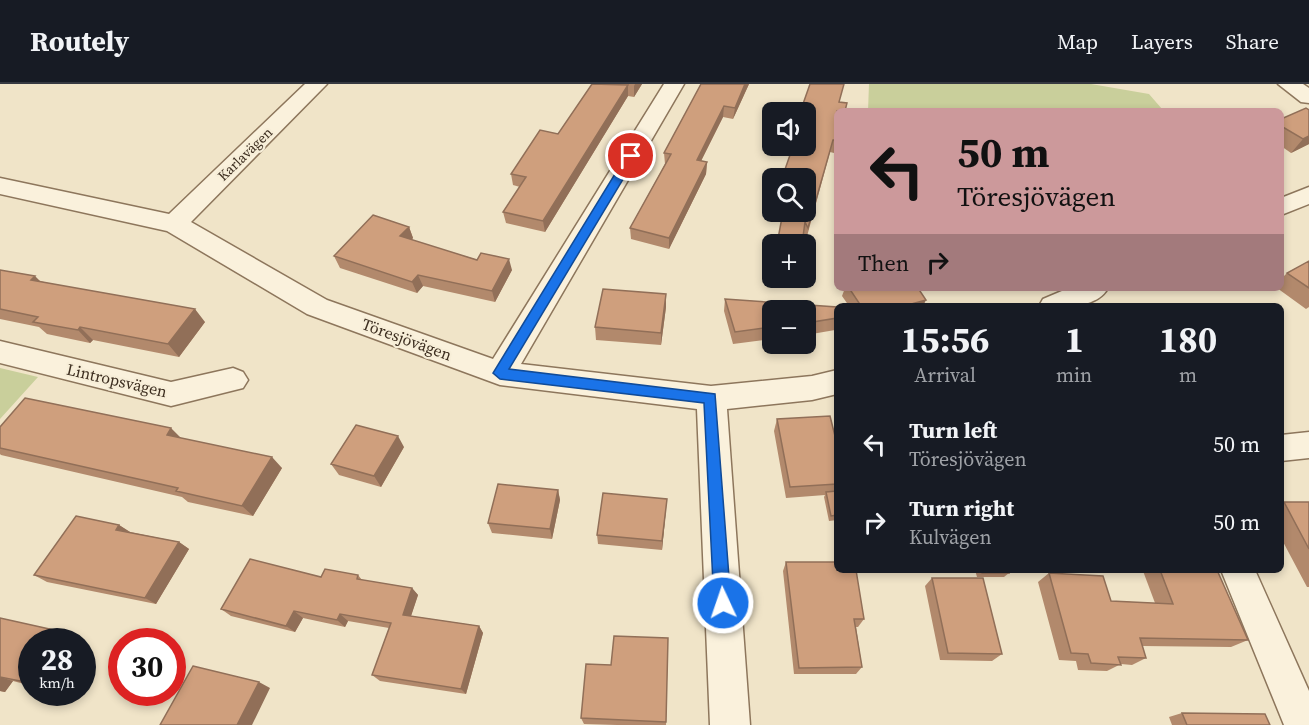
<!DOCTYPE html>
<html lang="en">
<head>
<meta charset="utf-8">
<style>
  body { margin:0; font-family:"Source Serif 4",serif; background:#242831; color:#f1f3f6; height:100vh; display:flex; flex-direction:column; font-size:22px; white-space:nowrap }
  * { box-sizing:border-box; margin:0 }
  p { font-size:20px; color:#9ea1a6 }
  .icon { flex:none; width:33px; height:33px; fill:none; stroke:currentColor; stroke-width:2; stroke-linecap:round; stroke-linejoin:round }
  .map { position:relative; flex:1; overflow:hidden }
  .details { position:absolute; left:834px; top:219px; width:450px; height:270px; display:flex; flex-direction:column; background:#171b24; border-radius:9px; box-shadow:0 3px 9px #0003 }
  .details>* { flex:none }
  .guide { position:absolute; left:834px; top:24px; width:450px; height:183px; border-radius:9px; box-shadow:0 3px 9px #0003; background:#cc999b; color:#111; overflow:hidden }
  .controls { position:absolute; left:762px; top:18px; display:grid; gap:12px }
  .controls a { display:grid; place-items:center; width:54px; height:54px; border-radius:9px; background:#171b24; box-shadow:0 3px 9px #0003; font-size:30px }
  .speed { position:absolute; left:18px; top:544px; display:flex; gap:12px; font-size:30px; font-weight:700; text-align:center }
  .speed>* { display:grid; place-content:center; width:78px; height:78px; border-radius:50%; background:#171b24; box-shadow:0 3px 9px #0003; line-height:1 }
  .speed small { font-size:15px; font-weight:400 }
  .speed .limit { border:9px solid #d22; background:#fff; color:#111 }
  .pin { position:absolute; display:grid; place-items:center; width:51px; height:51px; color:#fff; margin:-26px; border:3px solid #fff; border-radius:50%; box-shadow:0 2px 6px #0007 }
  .me { position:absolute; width:66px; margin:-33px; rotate:357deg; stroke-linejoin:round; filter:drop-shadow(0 0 4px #0008) }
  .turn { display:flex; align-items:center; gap:21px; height:126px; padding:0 24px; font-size:27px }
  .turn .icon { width:78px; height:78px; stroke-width:2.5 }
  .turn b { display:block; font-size:42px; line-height:51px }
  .then { display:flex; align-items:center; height:57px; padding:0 24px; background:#0003; gap:12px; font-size:22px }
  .eta { display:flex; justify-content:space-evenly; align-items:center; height:102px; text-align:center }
  .eta b { font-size:36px; font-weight:700; line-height:42px }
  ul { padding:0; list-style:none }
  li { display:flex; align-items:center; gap:18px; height:78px; padding:0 24px }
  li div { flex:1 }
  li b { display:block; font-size:22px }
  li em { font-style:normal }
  header { display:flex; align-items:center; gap:36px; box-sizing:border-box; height:84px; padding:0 30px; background:#171b24; border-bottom:2px solid #363941 }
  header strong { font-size:28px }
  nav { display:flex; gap:33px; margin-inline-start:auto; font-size:21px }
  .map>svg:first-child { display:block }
  .green { fill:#c9cf9b }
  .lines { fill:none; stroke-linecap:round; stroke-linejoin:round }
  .street-casing { stroke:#8d765c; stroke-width:3 }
  .street { fill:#faf1dc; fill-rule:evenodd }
  .wall { fill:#b2896c }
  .shaded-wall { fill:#916f58 }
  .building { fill:#cf9f7d; stroke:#916f58; stroke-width:1.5 }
  .route { fill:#1a73e8; stroke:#114b97; stroke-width:1.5 }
  .labels { text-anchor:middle; stroke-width:4.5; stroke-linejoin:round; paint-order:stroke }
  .far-street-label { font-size:14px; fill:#3d2e20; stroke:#f7eed8 }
  .street-label { font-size:16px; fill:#3d2e20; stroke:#f7eed8 }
</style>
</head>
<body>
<header>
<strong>Routely</strong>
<nav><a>Map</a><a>Layers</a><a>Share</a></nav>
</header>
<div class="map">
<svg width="1309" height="641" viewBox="0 0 1309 641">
  <rect width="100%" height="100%" fill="#f0e4c8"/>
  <path class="green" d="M869 0H1091L1149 10 1162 25 868 27Z
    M0 284 38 293 0 335Z"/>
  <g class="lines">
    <defs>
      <path id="street" d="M305 0H327L191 138 327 216 493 275 664 0H684L521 280 711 302 812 292 837 286V310L812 316 727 325 750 641H710L697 325 500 301 307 230 167 147 0 110V94L169 130Z
        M1278 0H1303L1309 4V19L1301 18Z
        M1309 103V120L1281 131V114Z
        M1069 204H1108C1096 226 1061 222 1039 222L1043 215Z
        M0 257 171 298 233 284 243 288 248 296 243 304 171 322 0 279Z
        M1309 348V374L1281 377V351Z
        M1221 486H1255L1309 607V641H1284Z"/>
    </defs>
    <use href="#street" class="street-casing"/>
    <use href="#street" class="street"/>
  </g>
  <path class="wall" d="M592 0H642L634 13 628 12 545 148 506 139 503 128 520 103 513 101 511 90 558 50Z
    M701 0H749L733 35 723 33 701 77 707 78 706 90 669 165 631 155 630 144 665 80 664 69Z
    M803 20 837 27V59L834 69 830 68 806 156 803 152 806 128 794 71 806 33V28H802Z
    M1309 26V60L1291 69 1281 62V35Z
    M409 143 413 154 411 156 512 186 495 218 423 202 417 209 340 184 334 172Z
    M1309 177V223L1306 225 1277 204H1281V195L1287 189Z
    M0 186 40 197 205 238 179 273 93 256 90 259 47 250 39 243 0 235Z
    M781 194H797L796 196Z
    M845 204H918L923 222H849L842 212Z
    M725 215 837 223V239L835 246 806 251V226H772V255L733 260 724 227Z
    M666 223 661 261 596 256 595 243Z
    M777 335 837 360V436L829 437 824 413 825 411 786 414 774 347Z
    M0 343 181 354 282 384 253 432 188 418 182 413 1 371 0 370Z
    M404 363 381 403 339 391 331 380Z
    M558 406 560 416 552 455 492 449 488 439Z
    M1284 418H1309V503H1307L1281 454V420Z
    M666 425 662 466 598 460 597 451Z
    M119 441 130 448 179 458 189 465 156 520 47 498 34 491Z
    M786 478 864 535 858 543H856L862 583 856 590H794L783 487Z
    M975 486H1008L1009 489 1004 493H977Z
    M1145 486H1217L1248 556 1231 563 1142 562 1146 574 1132 581 1121 580 1107 587 1078 586 1076 577 1059 576 1038 498 1049 489 1111 517 1155 519 1143 487Z
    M358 491 362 496 412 504 418 511 411 532 479 542 483 549 466 610 380 597 372 591 389 544 348 537 345 543 303 534 295 548 231 532 221 525 321 493Z
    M932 494 1002 570 992 577 940 576 925 502Z
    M0 534 54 546 72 553 32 558V602L13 597 5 608 0 607Z
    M668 554 666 641H617L584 640 581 634 611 581Z
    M1182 629 1270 641H1172L1169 633Z"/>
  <path class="shaded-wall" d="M635 0H642L634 13V2Z
    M745 0H749L733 35 735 24Z
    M628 1V12L545 148 543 137Z
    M724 22 723 33 696 87 697 76Z
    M1309 52V60L1291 69 1303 55Z
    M707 78 706 90 669 165V154Z
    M409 143 413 154 404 164 400 152Z
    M509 175 512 186 495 218 492 207Z
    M418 191 423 202 417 209 412 198Z
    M35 192 48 205 31 196Z
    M666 210V223L661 261V249Z
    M926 216 923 222H904Z
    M195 225 205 238 179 273 168 260Z
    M80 243 93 256 90 259 78 246Z
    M171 344 183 356 167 351Z
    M398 352 404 363 381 403 374 392Z
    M272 373 282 384 253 432 242 422Z
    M558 406 560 416 552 455 550 445Z
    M667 415 666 425 662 466V457Z
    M119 441 130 448 116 446Z
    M179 458 189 465 156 520 145 514Z
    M412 504 418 511 409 538 403 531Z
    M294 527 303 534 295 548 286 542Z
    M340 530 348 537 345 543 337 536Z
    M479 542 483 549 466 610 461 605Z
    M54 546 72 553 69 558H46Z
    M32 581V601L20 597Z
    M0 593 13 597 5 608 0 607Z
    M259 598 270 604 252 641H237Z"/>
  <path class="building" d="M592 0 628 1 543 137 503 128 526 93 511 90 540 46 558 50Z
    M701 0H745L735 24 724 22 697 76 707 78 669 154 630 144 671 70 664 69Z
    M810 0H844L839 18 847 19 845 27H837V56H833L808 144 805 138 802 160H777L783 128H806V94H782L790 71H794L797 62H806V35L810 21 803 20Z
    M1306 24 1309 26V52L1303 55 1281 42V35Z
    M373 131 409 143 400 152 477 176 481 169 509 175 492 207 418 191 412 198 334 172Z
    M1309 177V204L1287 189Z
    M0 186 35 192 31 196 195 225 168 260 80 243 78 246 33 238 38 233 0 225Z
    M849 204H918L926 216 904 222H861Z
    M603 205 666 210 661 249 595 243Z
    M725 215 837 223V234L806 239V226H772V243L735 248Z
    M25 314 171 344 167 351 272 373 242 422 176 407 178 404 0 364V343Z
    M830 332 837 360V400L790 403 777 335Z
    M356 341 398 352 374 392 331 380Z
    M498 400 558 406 550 445 488 439Z
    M837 407V431L831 432 826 408Z
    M603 409 667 415 662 457 597 451Z
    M1284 418H1309V465Z
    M76 432 119 441 116 446 179 458 145 514 34 491Z
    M250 475 321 493 325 485 358 491 357 495 412 504 403 531 479 542 461 605 372 591 391 539 340 530 337 536 294 527 286 542 221 525Z
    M786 478H837V486H856L864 535H854L862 583 799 584Z
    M981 486H1008L1009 489H982Z
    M1160 486H1217L1248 556 1140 554 1146 574 1118 573 1121 581 1091 579 1088 570 1071 569 1049 489 1103 492 1111 517 1173 520Z
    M932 494H983L1002 570 948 569Z
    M0 534 54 546 46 558H32V581L20 597 0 593Z
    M614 552 668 554 666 638 581 634 586 580 611 581Z
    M193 582 259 598 237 641H160Z
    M1182 629 1265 630 1270 641H1187Z"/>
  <path class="route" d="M631 68 637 72 509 285 715 310 731 519 728 525 723 527 717 525 714 519 704 319 500 295 493 289 626 72Z"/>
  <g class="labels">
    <g class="far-street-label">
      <text transform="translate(245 70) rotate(-44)" y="5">Karlavägen</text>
    </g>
    <g class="street-label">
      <text transform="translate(407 255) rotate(20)" y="6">Töresjövägen</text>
      <text transform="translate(117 296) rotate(13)" y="6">Lintropsvägen</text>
    </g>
  </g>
</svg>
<div class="controls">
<a><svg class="icon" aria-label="sound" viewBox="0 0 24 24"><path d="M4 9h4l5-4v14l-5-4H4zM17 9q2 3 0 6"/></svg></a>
<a><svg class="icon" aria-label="search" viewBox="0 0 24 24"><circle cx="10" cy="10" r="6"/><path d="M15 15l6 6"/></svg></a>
<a>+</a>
<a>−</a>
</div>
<div class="speed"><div>28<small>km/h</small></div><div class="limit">30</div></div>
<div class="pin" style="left:631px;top:72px;background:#d93025"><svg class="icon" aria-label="arrive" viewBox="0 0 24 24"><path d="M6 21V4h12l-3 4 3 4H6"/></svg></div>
<svg class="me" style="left:723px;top:519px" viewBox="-20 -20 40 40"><circle r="17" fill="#1a73e8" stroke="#fff" stroke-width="3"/><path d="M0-11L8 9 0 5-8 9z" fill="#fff"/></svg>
<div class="guide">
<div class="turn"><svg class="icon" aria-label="left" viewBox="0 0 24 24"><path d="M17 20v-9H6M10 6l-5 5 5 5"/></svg><div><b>50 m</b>Töresjövägen</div></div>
<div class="then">Then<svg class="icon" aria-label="right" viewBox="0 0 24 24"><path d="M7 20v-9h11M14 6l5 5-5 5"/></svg></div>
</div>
<section class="details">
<div class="eta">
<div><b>15:56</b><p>Arrival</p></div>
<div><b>1</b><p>min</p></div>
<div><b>180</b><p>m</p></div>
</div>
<ul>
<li><svg class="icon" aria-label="left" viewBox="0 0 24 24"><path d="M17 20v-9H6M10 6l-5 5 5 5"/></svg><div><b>Turn left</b><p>Töresjövägen</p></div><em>50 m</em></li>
<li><svg class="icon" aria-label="right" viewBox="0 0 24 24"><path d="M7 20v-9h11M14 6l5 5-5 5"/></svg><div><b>Turn right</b><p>Kulvägen</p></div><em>50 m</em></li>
</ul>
</section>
</div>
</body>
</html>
